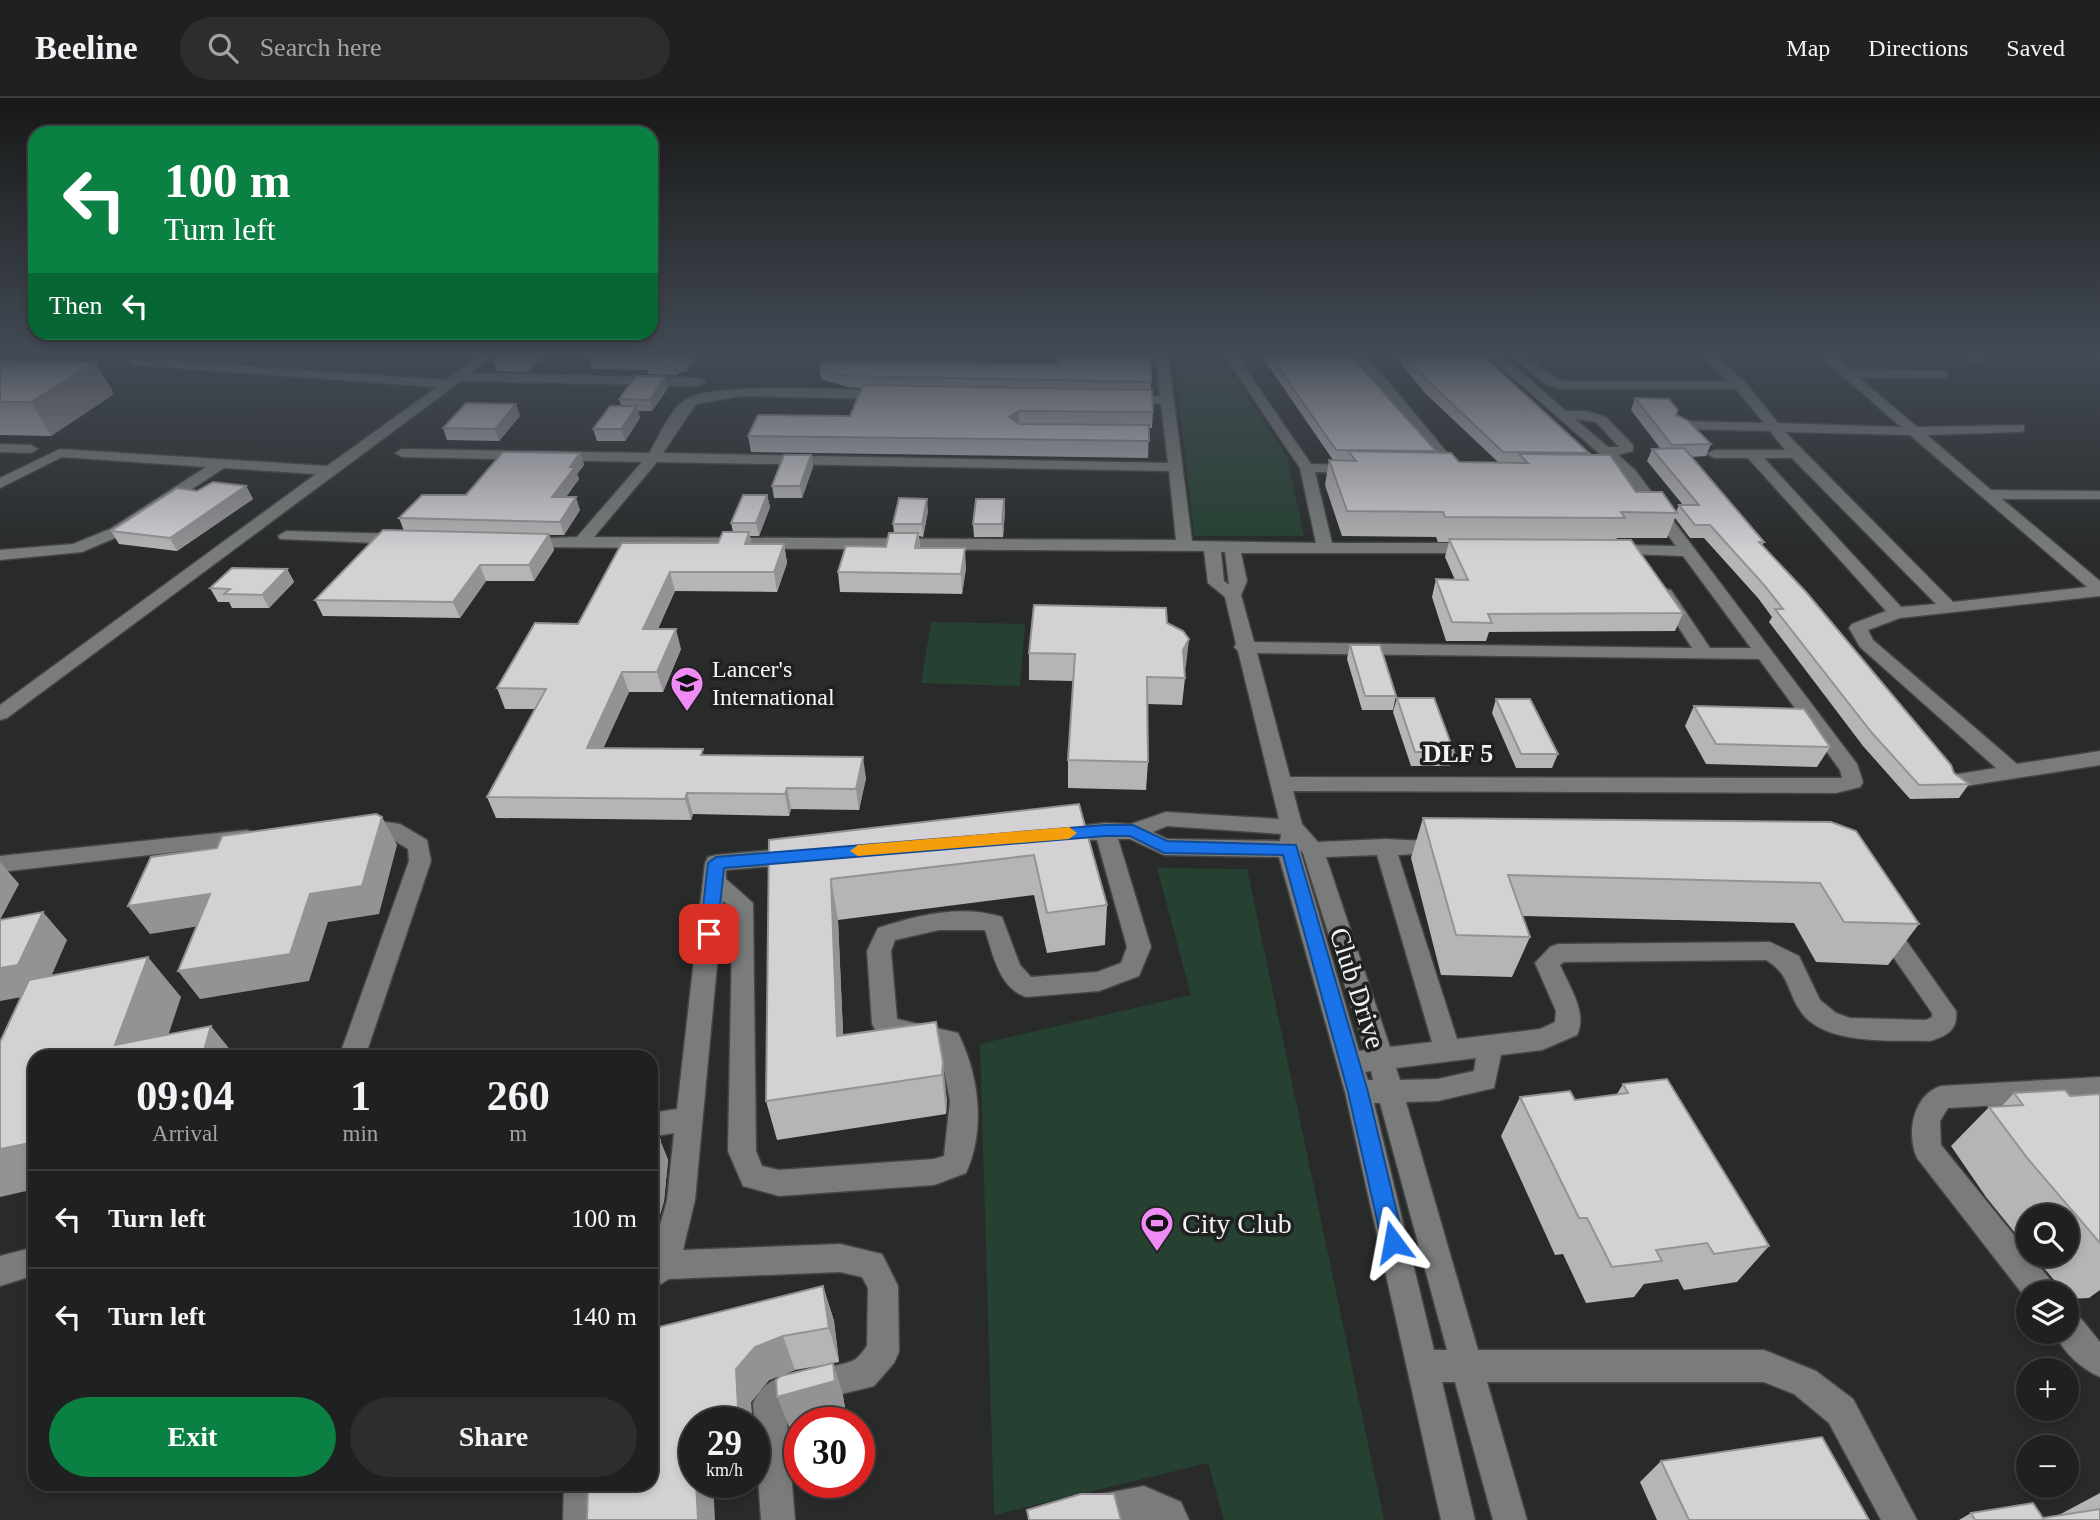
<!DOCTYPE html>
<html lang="en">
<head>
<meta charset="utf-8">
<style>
  body { margin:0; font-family:"Times New Roman",serif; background:#2c2d2d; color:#f1f3f6; height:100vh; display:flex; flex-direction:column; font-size:26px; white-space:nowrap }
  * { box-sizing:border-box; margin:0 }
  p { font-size:23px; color:#a1a3a5 }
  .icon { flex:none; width:38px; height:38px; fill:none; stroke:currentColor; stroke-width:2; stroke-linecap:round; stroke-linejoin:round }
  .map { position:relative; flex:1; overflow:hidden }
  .sheet { position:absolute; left:28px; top:952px; width:630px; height:441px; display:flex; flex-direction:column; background:#1f2020; border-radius:21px; box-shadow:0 4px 10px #0003,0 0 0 2px #3c3e3e }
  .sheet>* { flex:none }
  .top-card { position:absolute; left:28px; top:28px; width:630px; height:214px; border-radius:21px; box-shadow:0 4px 10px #0003,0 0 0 2px #3c3e3e; background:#0b8043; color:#fff; overflow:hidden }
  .controls { position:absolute; left:2016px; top:1106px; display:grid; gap:14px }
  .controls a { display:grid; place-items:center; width:63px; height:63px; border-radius:50%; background:#1f2020; box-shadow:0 4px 10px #0003,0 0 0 2px #3c3e3e; font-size:35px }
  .speed { position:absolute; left:679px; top:1309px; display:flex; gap:14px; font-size:35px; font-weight:700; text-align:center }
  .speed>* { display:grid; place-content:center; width:91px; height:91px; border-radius:50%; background:#1f2020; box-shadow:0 4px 10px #0003,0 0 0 2px #3c3e3e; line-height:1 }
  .speed small { font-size:18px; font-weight:400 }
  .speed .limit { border:10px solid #d22; background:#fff; color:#111 }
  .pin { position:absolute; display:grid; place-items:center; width:60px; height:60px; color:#fff; margin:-30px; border-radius:14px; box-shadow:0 4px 10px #0006 }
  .me { position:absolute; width:77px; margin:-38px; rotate:347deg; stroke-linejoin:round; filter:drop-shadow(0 0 5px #0008) }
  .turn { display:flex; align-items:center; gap:24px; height:147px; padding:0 21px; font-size:32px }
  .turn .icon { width:91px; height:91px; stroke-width:2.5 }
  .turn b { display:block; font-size:49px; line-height:60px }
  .then { display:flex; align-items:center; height:66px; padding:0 21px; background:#0003; gap:14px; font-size:26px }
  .eta { display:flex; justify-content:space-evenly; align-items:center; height:119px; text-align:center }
  .eta b { font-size:42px; font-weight:700; line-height:49px }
  .action { display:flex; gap:14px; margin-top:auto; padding:14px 21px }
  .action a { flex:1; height:80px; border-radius:42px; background:#0b8043; color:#fff; font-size:28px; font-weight:700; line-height:80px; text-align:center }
  .action a+a { background:#2c2d2d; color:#f1f3f6 }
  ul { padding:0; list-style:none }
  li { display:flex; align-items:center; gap:21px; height:98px; padding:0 21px; border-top:2px solid #3c3e3e }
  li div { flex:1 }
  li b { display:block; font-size:26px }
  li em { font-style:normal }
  header { display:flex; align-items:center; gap:42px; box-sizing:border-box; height:98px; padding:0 35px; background:#1f2020; border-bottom:2px solid #3c3e3e }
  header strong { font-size:33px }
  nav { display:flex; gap:38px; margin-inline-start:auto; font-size:24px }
  .search { width:490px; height:63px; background:#2c2d2d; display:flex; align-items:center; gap:18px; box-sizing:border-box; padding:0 24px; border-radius:38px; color:#a1a3a5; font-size:26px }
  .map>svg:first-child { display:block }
  .green { fill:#264131 }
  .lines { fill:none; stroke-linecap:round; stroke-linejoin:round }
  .minor-casing { stroke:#444644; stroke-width:3 }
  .minor { fill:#797c7a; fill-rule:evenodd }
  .wall { fill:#b6b4b6 }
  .shaded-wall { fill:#949294 }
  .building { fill:#d4d1d4; stroke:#949294; stroke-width:2 }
  .route { fill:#1a73e8; stroke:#114b97; stroke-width:2 }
  .slow { fill:#f59e0b }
  .labels { text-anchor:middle; stroke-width:7; stroke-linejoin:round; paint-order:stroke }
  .poi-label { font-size:24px; fill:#f3f5f4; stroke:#1f2120; text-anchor:start }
  .neighbourhood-label { font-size:26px; font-weight:bold; fill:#f3f5f4; stroke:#1f2120 }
  .near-street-label { font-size:28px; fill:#f3f5f4; stroke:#1f2120 }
  .near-poi-label { font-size:28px; fill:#f3f5f4; stroke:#1f2120; text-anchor:start }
</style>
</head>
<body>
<header>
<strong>Beeline</strong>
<div class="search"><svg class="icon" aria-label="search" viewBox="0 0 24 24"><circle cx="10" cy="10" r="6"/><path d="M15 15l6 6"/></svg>Search here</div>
<nav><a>Map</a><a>Directions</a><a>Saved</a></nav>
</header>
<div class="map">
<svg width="2100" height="1422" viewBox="0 0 2100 1422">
  <rect width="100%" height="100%" fill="#292b2a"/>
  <path class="green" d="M1174 257H1220L1287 359 1304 438H1194Z
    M931 524 1025 526 1020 588 921 585Z
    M1157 770 1247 771 1384 1422H1224L1208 1365 994 1417 980 946 1191 897Z"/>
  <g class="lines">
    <defs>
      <path id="minor" d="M480 257H494L471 275 700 280 706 284 700 288 461 283 7 620 0 622V607L316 376 224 370 122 437 82 454 0 462V452L73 446 110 431 206 369 62 359 0 390V380L60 351 327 368 437 289 134 267 130 266V260L446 282Z
        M1156 257H1168L1192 443 1316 445 1300 370 1224 257H1236L1311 366 1354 367 1361 371 1354 375 1315 374 1332 445H1473L1481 450 1473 455H1241L1247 483 1241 497 1254 544 1692 550 1657 496 1665 491 1671 492 1710 550H1751L1683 458 1604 455V449L1610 447 1676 448 1625 378 1487 257H1501L1566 313H1587L1606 319 1633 347V353L1618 357 1635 372 1857 666 1863 684 1860 689 1836 695 1293 693 1302 726 1318 744 1385 741 1450 744 1453 749 1450 754 1398 757 1457 941 1540 931 1555 924 1556 913 1535 865 1550 849 1558 846 1770 844 1799 858 1820 902 1836 915 1850 920 1926 922 1932 919V915L1871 827 1875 821 1883 818 1891 821 1956 913C1958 932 1947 938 1930 943 1894 942 1825 948 1801 914 1786 893 1791 877 1766 862L1564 864 1560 867C1569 888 1588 915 1577 937L1542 952 1501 957 1494 990 1438 1003 1406 1004 1478 1252H1764L1816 1273 1853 1301 1917 1422H1881L1829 1325 1794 1296 1764 1284H1487L1527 1422H1493L1455 1284H1442L1475 1422H1441L1345 994 1279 759 1164 757 1130 741H1118L1151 849 1139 878 1099 893 1026 899C999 890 993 856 985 832H939L895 842 891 853 897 921 958 935C979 977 986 1031 966 1075L934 1087 779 1098 743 1088 728 1053 732 843 731 809 723 803 695 1102 683 1152 840 1146 882 1156 898 1188 899 1254 894 1265 874 1288 793 1308 786 1313 795 1422H761L753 1305C769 1267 819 1276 852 1263 858 1261 863 1253 867 1248L868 1190 862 1179 840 1174 669 1181 651 1192V1159L667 1102 674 1035 651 1039V1015L677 1011 705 765 708 759 716 757 796 750 804 752 807 758 804 764 796 766 726 772V781L753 805 756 1053 762 1068 779 1072 934 1061 944 1058 950 1003 940 951 896 944 876 933 872 926 867 853 878 830C918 817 961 806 1002 819L1020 867 1031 879 1097 874 1121 865 1127 849 1097 742 1051 741 1048 736 1051 731 1105 725 1131 726 1166 714 1279 721 1238 553 1234 549 1236 546 1225 499 1208 485 1204 453 526 449 518 444 520 441 577 439 642 364 402 359 395 355 402 351 649 355C659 339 669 313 685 302 713 283 848 292 887 293L893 297 887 301 742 298 696 306 663 355 1168 365 1161 306 1126 305 1119 301 1126 297 1160 298ZM1575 321 1596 324 1619 349H1608ZM657 364 1169 373 1176 442 594 439ZM1221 454H1225L1229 487 1224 483ZM1257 555 1759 561 1840 672 1842 680 1290 679ZM1167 728 1281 736 1280 743 1167 741 1153 734ZM1300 752 1303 755 1365 952 1359 953ZM1377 757 1432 944 1390 949 1326 759ZM1476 960 1474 973 1438 981 1400 982 1396 970ZM1371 973 1373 982H1368L1365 974ZM1374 1005H1380L1447 1252H1434Z
        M1353 257H1366L1460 370V376H1450Z
        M1510 257C1533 257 1543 277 1564 283H1728L1700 257H1714L1745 284 1778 325 1901 329 1819 257H1833L1849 271 1947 273V279L1943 280 1858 279 1917 329 2024 327V333L2019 334 1927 337 1991 392 2100 393V401H2002L2100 483V498L1900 520 1868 532 1873 542 2017 666 2100 653V667L1953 690 1946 688 1943 683 1946 678 1996 670 1860 549 1849 530 1852 526 1886 513 1748 360H1714L1707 356 1714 352H1785L1770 333 1680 331 1673 327 1680 323 1764 325 1736 291H1563L1545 286ZM1785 334 1910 337 2087 489 1953 504ZM1764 360H1792L1936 506 1901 509Z
        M1966 257H1980L1986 263 1976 266Z
        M2093 257H2100V262Z
        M0 346 31 347 38 351 31 355 0 354Z
        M286 433 402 436 410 441 402 446 280 441 278 438Z
        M359 720 400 726 427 742 431 763 365 959H339L409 763 408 751 387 738 351 732 348 727 351 722Z
        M247 732 255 735 258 740 255 745 0 774V758Z
        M2100 979V1001L1948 1010 1940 1023 1941 1047 2052 1184 2056 1195H2028V1203L1917 1060C1906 1035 1913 997 1941 988Z
        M35 1149V1177L0 1188V1158Z
        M2067 1213 2078 1217 2100 1244V1279C2080 1270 2063 1254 2054 1234H2067Z
        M564 1386H598L597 1422H563Z
        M1144 1388 1181 1404 1189 1422H1038L1043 1410 1055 1405Z"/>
    </defs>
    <use href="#minor" class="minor-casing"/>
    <use href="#minor" class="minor"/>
  </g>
  <path class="wall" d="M501 257H544L528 274 497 273 494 263Z
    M590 257H698L686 274H679L677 277 648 276 647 272 592 271 589 259Z
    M1054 257H1151V292L1153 314 1152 330H1149L1148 360 751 354 748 338 850 318 862 290 848 289 821 281 820 270 1056 266Z
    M1261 257H1350L1436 353V354L1459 364H1498L1425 295 1393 257H1482L1589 355 1588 357 1636 394 1676 414 1679 407H1683L1647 363 1652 351 1660 350 1631 312 1635 300 1676 317 1711 346 1706 358 1691 359 1764 444 1762 448 1954 675 1969 686 1959 700 1910 701 1863 648 1769 524 1772 519 1758 500 1704 440H1690L1675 420 1667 440H1617L1616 442 1683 515 1675 533 1489 534 1486 543H1446L1432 499 1436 481 1455 482 1445 459 1449 444H1438L1436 439 1342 438 1325 387 1329 362H1333Z
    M0 263 95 264 114 296 51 338 0 337Z
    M668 290 652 313H638L640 320 625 343H597L593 331 621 308 619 301Z
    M520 318 499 343 447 342 443 330Z
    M580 355 584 367 577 376 579 381 566 399 580 412 564 437H549L554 452 534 483H486L460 520 323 518 315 502 404 433 399 420Z
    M811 357 813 369 802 400H774L772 388Z
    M246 388 253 401 177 453 119 446 111 433 197 393Z
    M767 397 770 409 759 438H750L751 446H784L787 465 777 494 675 493 658 531 681 551 663 594H629L603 650 705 657 866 680 859 712 791 711 789 718 693 716 691 722 496 720 487 699 535 611H505L497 590 578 526 718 445 733 434 731 425Z
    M1004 401 1005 413 1003 439H974L973 426Z
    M928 413 923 439 919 438 920 450 966 470 962 496 840 494 838 474 886 449 894 435 893 426Z
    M287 471 294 484 269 510H232L229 504H218L210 490Z
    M1167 525 1186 568 1184 572 1185 580 1182 607 1147 606 1148 664 1146 692 1068 690V662L1073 583 1029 582V555Z
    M1350 547 1396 598 1393 612H1362L1347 561Z
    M1397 600 1454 654 1450 668H1411L1393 614Z
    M1496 601 1558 656 1552 670H1516L1492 615Z
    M1694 608 1830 649 1817 669 1706 666 1685 628Z
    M1079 706 1107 807 1105 847 1047 855 1034 797 838 822 843 937 936 924 947 1003 946 1016 777 1042 766 1003 769 742Z
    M1423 720 1831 724 1919 826 1888 867 1816 864 1794 825 1522 818 1530 839 1512 879 1441 877 1411 760Z
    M1623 986 1769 1148 1737 1184 1684 1192 1678 1181 1644 1186 1634 1199 1586 1205 1563 1156 1555 1157 1501 1038 1520 999 1575 1002 1617 996Z
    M2014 995 2070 998 2100 996V1192L2089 1200 2067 1201V1195H2057L2054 1182 2033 1157H2067V1118H2028V1151L1986 1099 1951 1048 1989 1009H2001Z
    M660 1042 668 1062 664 1103 657 1127 651 1128V1043Z
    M823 1188 834 1223 839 1264 833 1265 843 1298 846 1316 813 1325H800V1328L790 1331 829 1266 795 1272 769 1282 751 1304 752 1325H695L587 1422Z
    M1661 1363 1869 1422H1657L1640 1384Z
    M2100 1395V1422H1959L1971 1415 2043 1420 2057 1418Z"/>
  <path class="shaded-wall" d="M532 257H544L528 274 525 264Z
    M687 257H698L686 274 684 262Z
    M677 262 679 274 677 277 674 266Z
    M95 264 114 296 51 338 31 304Z
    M665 278 668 290 652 313 650 302Z
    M516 306 520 318 499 343 495 331Z
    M637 308 640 320 625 343 621 331Z
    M1019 313V329L1009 319Z
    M580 355 584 367 577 376 579 381 556 412 552 399 570 369Z
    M811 357 813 369 802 400 800 388Z
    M246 388 253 401 177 453 170 440Z
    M767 397 770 409 759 438 756 425Z
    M576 399 580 412 564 437 560 424Z
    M927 401 928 413 923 439 922 426Z
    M1004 401 1005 413 1003 439 1002 426Z
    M749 434 753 453 745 446Z
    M918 435 920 454 915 450Z
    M549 436 554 452 534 483 529 467Z
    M784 446 787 465 777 494 774 474Z
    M965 450 966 470 962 496 961 476Z
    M480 467 486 483 460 520 453 504Z
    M287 471 294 484 269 510 262 497Z
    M670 474 675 493 648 551 643 531Z
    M676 531 681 551 663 594 657 574Z
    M1189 541 1186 568 1180 579 1183 552Z
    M622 574 629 594 594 671 587 650Z
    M863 659 866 680 859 712 856 691Z
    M787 690 791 711 789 718 785 696Z
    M687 695 693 716 691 722 685 701Z
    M382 719 397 747 379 816 328 824 309 883 200 901 178 873 310 796Z
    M0 764 19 786 0 822Z
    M831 781 838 822 845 977 837 938Z
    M210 796 231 823 150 836 128 808Z
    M43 814 67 842 44 895 0 903V870Z
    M148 859 181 899 161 959 115 947Z
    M211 928 236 959H202Z
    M943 964 947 1003 946 1016 942 977Z
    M660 1042 668 1062 664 1103 657 1127 651 1114V1097Z
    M35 1044V1091L0 1099V1051Z
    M823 1188 834 1223 839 1264 829 1230Z
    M783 1238 795 1272 769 1282 751 1304 752 1325H695V1340L694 1321 736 1271 755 1249Z
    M833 1265 843 1298 846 1316 813 1325H800V1328L790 1331 777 1299Z
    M696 1384H713L715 1422H698Z"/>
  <path class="building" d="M501 257H532L525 264 494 263Z
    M590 257H687L684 262H677L674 266 645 265 648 260 589 259Z
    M1057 257H1151V284L847 278 820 270 821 264 1059 266Z
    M1270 257H1350L1436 353 1336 352Z
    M1405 257H1482L1589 355 1503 354 1428 283Z
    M0 263 95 264 31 304H0Z
    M636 278H665L650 302 619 301Z
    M863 287 1152 292 1153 314 1019 313 1009 319 1019 326 1149 327V343L748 338 758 317 850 318Z
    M1635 300 1669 301 1678 312 1676 317 1687 322 1711 346 1672 347Z
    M466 305 516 306 495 331 443 330Z
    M610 308H637L621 331H593Z
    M1684 350 1764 444H1759L1806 494 1951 667 1954 675 1969 686 1919 687 1872 635 1775 511H1783L1764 487 1710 427H1695L1679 407H1699L1652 351Z
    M1348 353 1451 355 1459 364 1528 365 1519 356 1610 357 1636 394H1662L1677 415 1621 414 1625 420 1445 419 1443 414 1347 413 1329 362 1356 363Z
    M503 354 580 355 570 369H575L552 399H576L560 424 399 420 422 397H466Z
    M784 357H811L800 388H772Z
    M213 384 246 388 170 440 111 433 177 390 197 393Z
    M743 397H767L756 425H731Z
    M899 400 927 401 922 426H893Z
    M976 401H1004L1002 426H973Z
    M383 432 549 436 529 467H480L453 504 315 502Z
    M723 434H749L745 446H784L774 474H670L643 531H676L657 574H622L587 650 703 651 701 657 863 659 856 691 787 690 785 696 687 695 685 701 487 699 546 591 497 590 535 525 578 526 622 445H718Z
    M889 435H918L915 450H965L961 476 838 474 846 448 886 449Z
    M1449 441 1631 442 1683 515 1488 516 1492 525 1452 524 1436 481 1468 482Z
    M232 470 287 471 262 497 224 496 230 491 210 490Z
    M1034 507 1166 510 1167 525 1183 533 1189 541 1183 552 1185 580 1147 579 1148 664 1068 662 1075 556 1029 555Z
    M1350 547H1380L1396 598H1365Z
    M1397 600H1434L1454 654H1415Z
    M1496 601H1530L1558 656H1521Z
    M1694 608 1804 611 1830 649 1716 646Z
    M1079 706 1107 807 1047 815 1034 757 831 781 837 938 936 924 943 964 942 977 766 1003 769 742Z
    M376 716 382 719 362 788 310 796 290 856 178 873 210 796 128 808 151 759 217 750 222 738Z
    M1423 720 1831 724 1856 733 1919 826 1844 824 1820 785 1508 777 1530 839 1456 837Z
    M43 814 18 867 0 870V822Z
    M148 859 115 947 211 928 202 959H35V1044L0 1051V944L29 882Z
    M1667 981 1769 1148 1714 1156 1707 1145 1656 1152 1662 1163 1612 1169 1587 1120H1579L1520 999 1570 993 1575 1002 1628 995 1623 986Z
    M2065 992 2070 998 2100 996V1145L2028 1061 1989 1009 2023 1007 2014 995Z
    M660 1042 655 1083 651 1097V1043Z
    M823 1188 829 1230 783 1238 755 1249 736 1271 738 1309 694 1321 695 1384H696L698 1422H587L588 1386H651V1231Z
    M833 1265 835 1283 777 1299 776 1282 781 1278Z
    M1822 1339 1869 1422H1689L1661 1363Z
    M1081 1396H1114L1121 1422H1029L1027 1412Z
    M2033 1405 2043 1420 2100 1411V1422H1975L1971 1415Z"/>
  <linearGradient id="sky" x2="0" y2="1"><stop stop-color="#171817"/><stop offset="0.56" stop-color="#434a55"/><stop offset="1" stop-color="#434a55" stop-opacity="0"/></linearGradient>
  <rect width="2100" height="456" fill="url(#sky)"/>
  <path class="route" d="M1105 727H1133L1167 743 1296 747 1368 994 1404 1144 1401 1151 1393 1154 1385 1151 1382 1144 1348 994 1283 757 1164 755 1130 738H1105L724 770 717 836 709 843 700 836 708 765 716 759Z"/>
  <path class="slow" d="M1069 729 1077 735 1069 741 858 758 850 753 858 747Z"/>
  <defs>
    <symbol id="school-pin" viewBox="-11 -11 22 30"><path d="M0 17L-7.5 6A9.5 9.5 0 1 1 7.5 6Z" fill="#f08bf5" stroke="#1f2120"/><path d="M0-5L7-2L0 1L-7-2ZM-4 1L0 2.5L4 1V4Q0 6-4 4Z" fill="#111"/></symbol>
    <symbol id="stadium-pin" viewBox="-11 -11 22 30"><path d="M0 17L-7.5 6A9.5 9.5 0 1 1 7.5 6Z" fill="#f08bf5" stroke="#1f2120"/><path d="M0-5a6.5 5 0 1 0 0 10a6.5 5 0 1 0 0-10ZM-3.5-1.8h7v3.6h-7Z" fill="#111"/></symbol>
  </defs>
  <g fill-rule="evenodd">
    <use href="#school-pin" x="668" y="566" width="38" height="52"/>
    <use href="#stadium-pin" x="1138" y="1106" width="38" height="52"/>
  </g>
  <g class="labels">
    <g class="poi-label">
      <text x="712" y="579">Lancer's<tspan x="712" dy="28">International</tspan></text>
    </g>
    <g class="neighbourhood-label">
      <text x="1458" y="664">DLF 5</text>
    </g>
    <g class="near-street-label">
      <text transform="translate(1358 890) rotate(72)" y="10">Club Drive</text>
    </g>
    <g class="near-poi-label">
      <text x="1182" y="1135">City Club</text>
    </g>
  </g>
</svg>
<div class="controls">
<a><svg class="icon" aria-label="search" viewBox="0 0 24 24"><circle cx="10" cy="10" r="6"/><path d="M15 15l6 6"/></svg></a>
<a><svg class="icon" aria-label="layers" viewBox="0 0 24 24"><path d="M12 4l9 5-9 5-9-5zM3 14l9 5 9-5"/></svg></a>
<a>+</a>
<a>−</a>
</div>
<div class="speed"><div>29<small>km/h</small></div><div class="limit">30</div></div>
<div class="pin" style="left:709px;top:836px;background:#d93025"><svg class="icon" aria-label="arrive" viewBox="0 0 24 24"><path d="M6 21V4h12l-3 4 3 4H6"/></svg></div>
<svg class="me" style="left:1393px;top:1144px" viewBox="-20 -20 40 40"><path d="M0-17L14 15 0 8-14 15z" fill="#1a73e8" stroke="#fff" stroke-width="4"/></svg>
<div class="top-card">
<div class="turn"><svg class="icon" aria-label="left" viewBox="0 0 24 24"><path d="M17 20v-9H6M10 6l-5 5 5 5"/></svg><div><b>100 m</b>Turn left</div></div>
<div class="then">Then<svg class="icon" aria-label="left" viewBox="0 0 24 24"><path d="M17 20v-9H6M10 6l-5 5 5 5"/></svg></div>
</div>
<section class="sheet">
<div class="eta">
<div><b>09:04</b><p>Arrival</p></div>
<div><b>1</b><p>min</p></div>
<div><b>260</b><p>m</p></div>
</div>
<ul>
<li><svg class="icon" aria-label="left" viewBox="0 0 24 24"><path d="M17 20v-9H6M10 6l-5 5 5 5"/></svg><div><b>Turn left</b></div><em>100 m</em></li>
<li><svg class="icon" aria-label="left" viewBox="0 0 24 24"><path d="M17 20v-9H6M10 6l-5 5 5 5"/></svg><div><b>Turn left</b></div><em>140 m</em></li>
</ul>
<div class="action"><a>Exit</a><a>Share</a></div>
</section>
</div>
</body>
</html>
